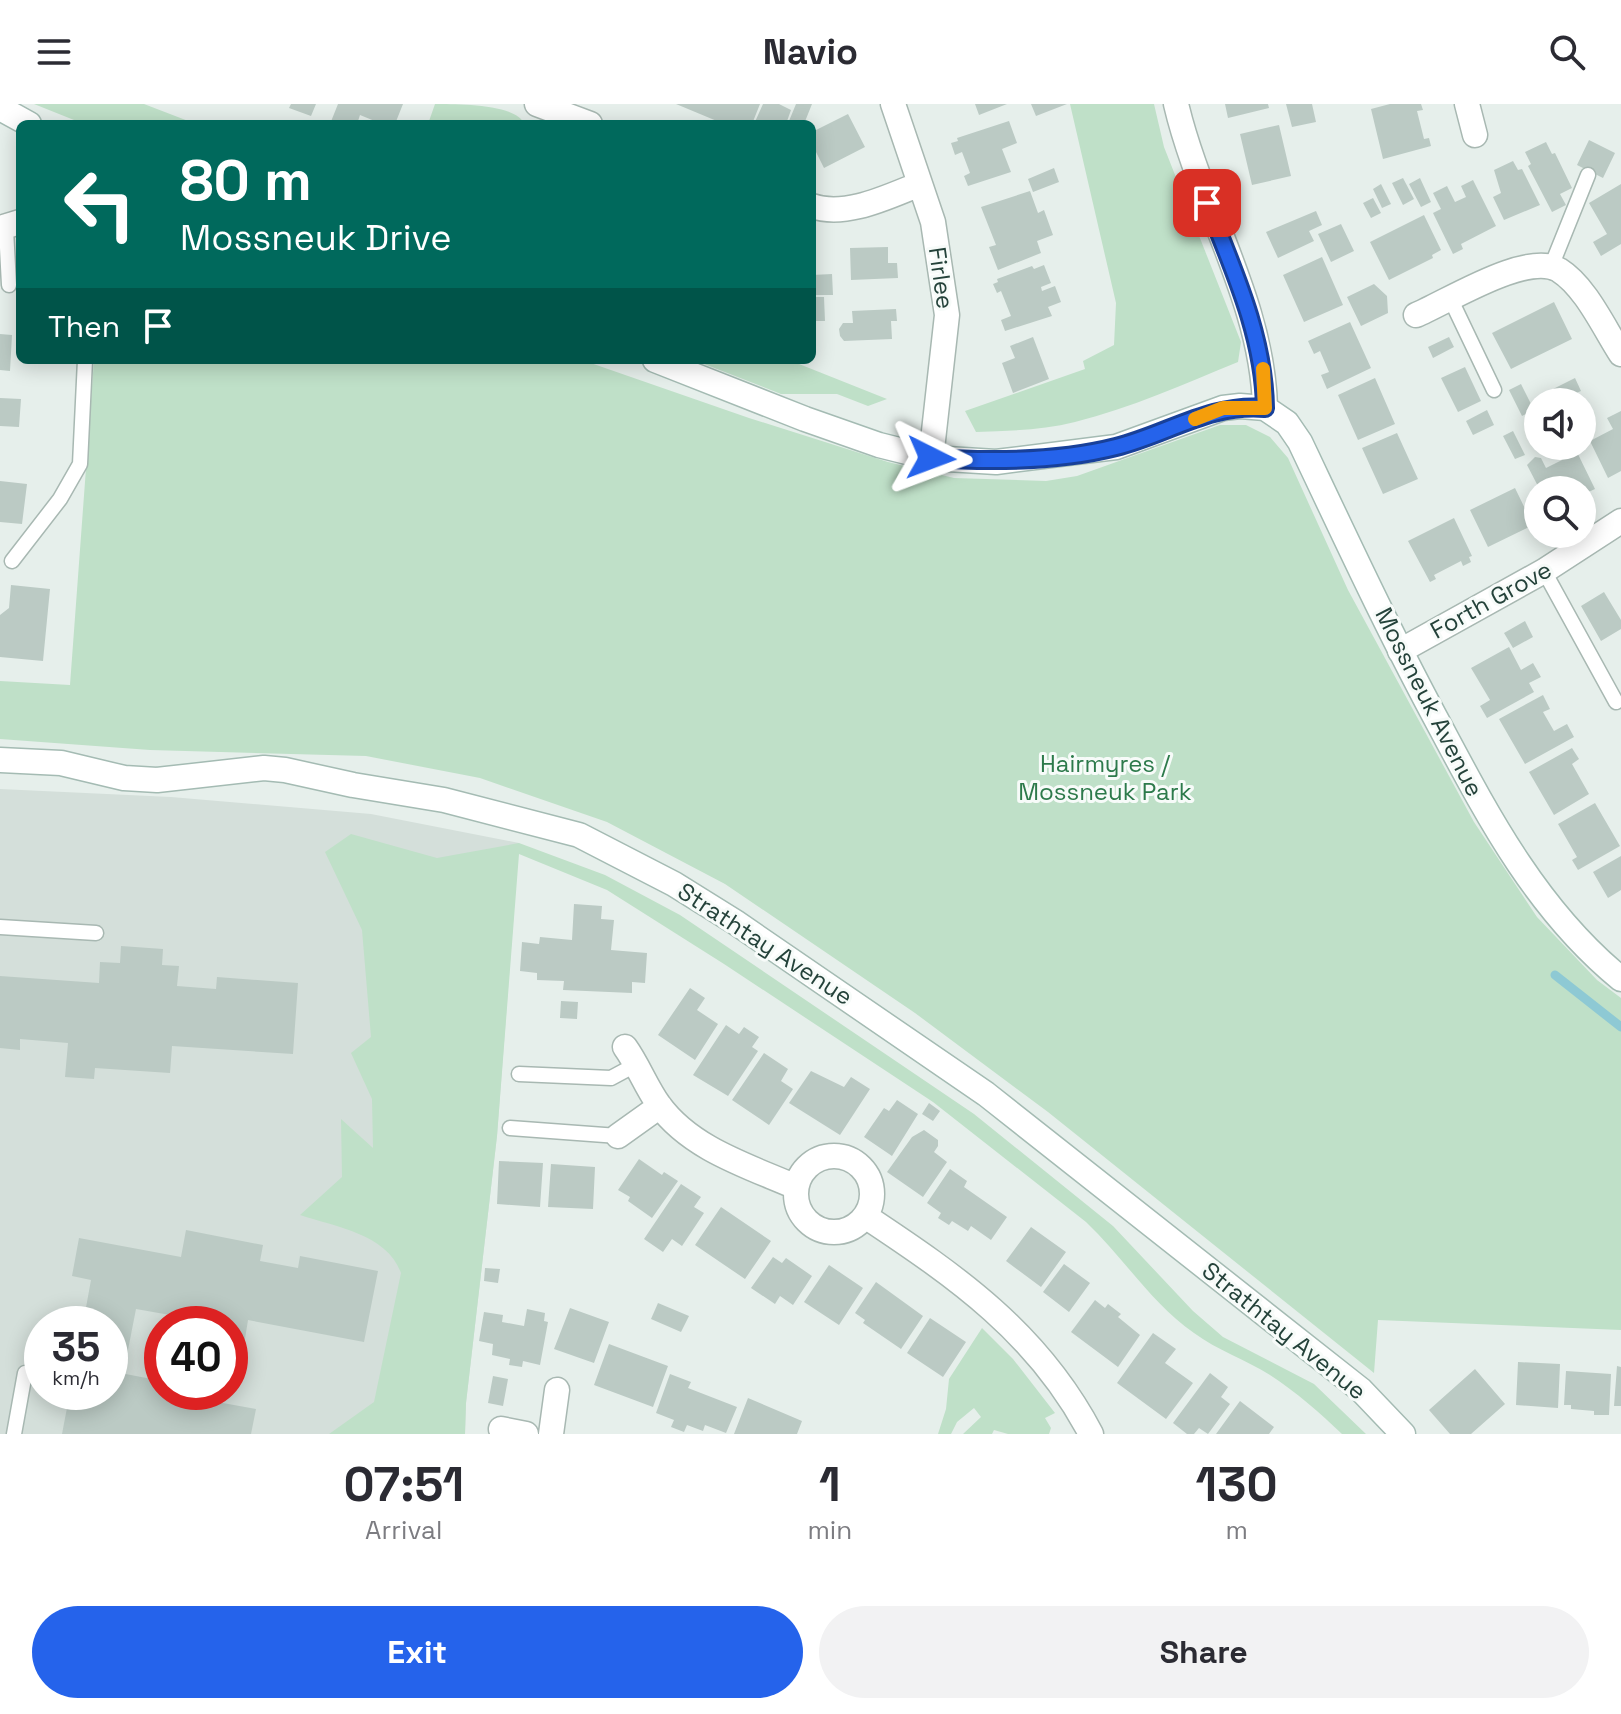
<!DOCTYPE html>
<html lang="en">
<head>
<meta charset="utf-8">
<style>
  body { margin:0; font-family:"Space Grotesk",sans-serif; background:#f2f2f3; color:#2b2b33; height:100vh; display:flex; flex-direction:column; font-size:30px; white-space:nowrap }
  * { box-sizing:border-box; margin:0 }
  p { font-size:26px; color:#7c7c81 }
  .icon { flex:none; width:44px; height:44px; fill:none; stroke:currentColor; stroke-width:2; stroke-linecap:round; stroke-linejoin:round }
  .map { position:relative; height:1330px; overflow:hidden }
  .details { display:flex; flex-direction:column; background:#fff; flex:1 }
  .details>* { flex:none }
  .banner { position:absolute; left:16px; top:16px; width:800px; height:244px; border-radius:12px; box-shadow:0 4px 20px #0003; background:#00695c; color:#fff; overflow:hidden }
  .controls { position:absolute; left:1524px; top:284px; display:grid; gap:16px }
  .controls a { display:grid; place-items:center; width:72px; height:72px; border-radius:50%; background:#fff; box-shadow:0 4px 20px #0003; font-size:40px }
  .speed { position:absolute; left:24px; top:1202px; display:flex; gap:16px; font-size:40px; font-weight:700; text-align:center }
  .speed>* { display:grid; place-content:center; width:104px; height:104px; border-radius:50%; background:#fff; box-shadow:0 4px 20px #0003; line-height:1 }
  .speed small { font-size:20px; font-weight:400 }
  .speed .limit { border:12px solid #d22; background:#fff; color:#111 }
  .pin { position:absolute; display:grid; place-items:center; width:68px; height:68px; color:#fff; margin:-34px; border-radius:16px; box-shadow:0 4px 12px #0006 }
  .me { position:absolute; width:88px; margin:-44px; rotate:93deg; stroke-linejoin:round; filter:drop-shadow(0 0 6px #0008) }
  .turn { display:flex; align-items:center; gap:28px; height:168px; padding:0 32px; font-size:36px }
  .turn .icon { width:104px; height:104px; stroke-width:2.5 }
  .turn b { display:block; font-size:56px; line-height:68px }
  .then { display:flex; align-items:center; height:76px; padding:0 32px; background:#0003; gap:16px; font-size:30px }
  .eta { display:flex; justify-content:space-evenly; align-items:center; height:136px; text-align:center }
  .eta b { font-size:48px; font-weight:700; line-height:56px }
  .action { display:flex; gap:16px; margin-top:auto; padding:16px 32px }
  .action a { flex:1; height:92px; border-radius:48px; background:#2563eb; color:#fff; font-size:32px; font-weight:700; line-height:92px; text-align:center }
  .action a+a { background:#f2f2f3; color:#2b2b33 }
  header { display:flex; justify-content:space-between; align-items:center; height:104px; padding:0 32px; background:#fff; font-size:36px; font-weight:700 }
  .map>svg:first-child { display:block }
  .built { fill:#d4dfda; fill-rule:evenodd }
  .green { fill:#bfe0c8 }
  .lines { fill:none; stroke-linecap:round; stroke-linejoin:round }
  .stream { stroke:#8ec9d4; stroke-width:9 }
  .building { fill:#bbcac4 }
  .lane-casing { stroke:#a8b8b2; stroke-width:17 }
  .street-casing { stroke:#a8b8b2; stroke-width:27 }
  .secondary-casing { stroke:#a4bbb3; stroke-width:27 }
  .lane { stroke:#fff; stroke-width:14 }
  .street { stroke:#fff; stroke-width:24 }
  .secondary { stroke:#fff; stroke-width:24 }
  .route-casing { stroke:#184099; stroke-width:20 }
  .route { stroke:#2563eb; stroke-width:14 }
  .slow { stroke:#f59e0b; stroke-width:14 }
  .labels { text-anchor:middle; stroke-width:6; stroke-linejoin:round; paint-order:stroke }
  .street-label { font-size:24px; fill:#24423a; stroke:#f7fbf9 }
  .park-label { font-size:24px; fill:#2d7a4b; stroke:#f7fbf9 }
</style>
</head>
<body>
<header><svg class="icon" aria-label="menu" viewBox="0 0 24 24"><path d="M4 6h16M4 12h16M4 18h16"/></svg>Navio<svg class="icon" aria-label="search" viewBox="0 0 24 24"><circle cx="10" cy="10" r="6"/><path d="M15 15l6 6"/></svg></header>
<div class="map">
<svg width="1621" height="1330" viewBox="0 0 1621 1330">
  <rect width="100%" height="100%" fill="#e6efeb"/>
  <path class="built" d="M0 685 171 693 371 710 519 739 497 1032 466 1299 465 1330H0ZM42 1220H110V1288H42ZM162 1220H230V1288H162Z"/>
  <path class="green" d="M34 0H144L196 20H84Z
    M435 0C458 0 517 0 524 20H428Z
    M1070 0H1154L1164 43 1241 238 1238 258C1184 280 1131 304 1075 318 1043 326 1009 327 976 328L965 307 1085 265 1083 257 1114 241 1116 199Z
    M94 256H582L749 314 888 358 954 374 1046 377 1077 372 1220 321H1246L1270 333 1288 354 1348 486 1474 718 1537 813 1597 876 1621 894V1226L1378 1216 1374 1269 1048 1008 915 909 725 780 607 718 480 674 366 652 150 646 0 635V577L70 581Z
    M694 256H789L887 295 868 302 837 290H781Z
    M351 730 437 754 519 739 605 771 680 811 974 1010 1113 1122 1193 1207 1223 1233 1314 1280 1366 1330H1342C1320 1309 1296 1288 1270 1271 1246 1256 1217 1246 1194 1229 1151 1199 1124 1154 1086 1118L933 998 724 860 607 786 519 750 497 1032 466 1299 465 1330H329L374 1298 401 1169C387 1130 336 1123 300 1111L342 1073 341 1015 373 1044 372 995 351 949 371 933 362 826 325 748Z
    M982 1224 1013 1255 1055 1309 1045 1314 1051 1324 1049 1330H1008L994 1326 992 1330H963L981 1313 974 1304 957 1318 951 1330H938L946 1305 949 1275Z"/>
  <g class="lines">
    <path class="stream" d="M1555 871 1621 923"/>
  </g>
  <path class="building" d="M291 0H316L311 12 289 4Z
    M338 0H403L395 20H382L360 11 357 20H330Z
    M676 0H760L752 20H724Z
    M763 0H779L791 6 786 20H754Z
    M796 0H812L804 20 789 17Z
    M975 0H1007L979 11Z
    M1031 0H1067L1036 12Z
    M1225 0H1268L1269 4 1228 14Z
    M1286 0H1312L1316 18 1292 23Z
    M1390 0H1421L1423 6 1417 7 1424 35 1429 34 1431 42 1383 55 1371 5Z
    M848 10 865 43 824 64 812 40V28Z
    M1009 17 1017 39 1002 45 1011 68 968 82 964 72 970 69 962 48 955 51 951 39 958 37 957 34Z
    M1279 21 1291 72 1252 81 1240 30Z
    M1589 36 1615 49 1603 74 1577 61Z
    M1546 38 1552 50 1555 49 1572 84 1560 90 1566 101 1552 108 1528 62 1531 60 1525 48Z
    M1513 57 1518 66 1522 65 1540 101 1504 116 1493 93 1501 89 1494 66Z
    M1054 64 1059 78 1033 88 1028 75Z
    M1403 74 1414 95 1403 101 1392 79Z
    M1420 74 1431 98 1421 103 1409 80Z
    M1473 76 1496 122 1461 140 1463 145 1453 150 1433 109 1441 105 1433 89 1447 82 1455 98 1466 93 1461 82Z
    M1381 80 1391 100 1382 104 1373 85Z
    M1621 80V140L1601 152 1593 138 1607 130 1589 99Z
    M1030 87 1038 109 1044 106 1053 131 1037 137 1041 149 998 166 989 143 996 141 981 103Z
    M1373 94 1381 109 1371 114 1363 99Z
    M1316 107 1322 121 1309 127 1314 137 1278 154 1266 128Z
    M1424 111 1441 146 1432 151 1433 154 1389 176 1370 138Z
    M1341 120 1354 147 1331 158 1318 130Z
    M888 143V159H897L898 174 851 176 850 144Z
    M1322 153 1343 201 1304 218 1283 171Z
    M1044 161 1051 179 1041 183 1042 187 1055 182 1061 198 1048 203 1052 212 1005 227 1001 216 1011 212 1001 187 997 189 993 180 998 178 997 175 1032 162 1034 165Z
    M832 170 833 191H812V171Z
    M1374 180 1387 192 1388 209 1361 222 1347 193Z
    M812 193H824L825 217H812Z
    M1554 198 1572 235 1511 265 1492 229Z
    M896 205 897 217H891L892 235 844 237 840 232 839 225 843 219H853L852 207Z
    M1350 218 1371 264 1327 285 1321 271 1329 268 1320 247 1314 250 1308 237Z
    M0 230 12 231 10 267 0 266Z
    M1033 233 1049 275 1013 289 1002 259 1015 254 1010 242Z
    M1449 233 1454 243 1433 254 1428 243Z
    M1465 263 1481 297 1458 308 1441 274Z
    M1375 274 1395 320 1358 336 1338 291Z
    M1575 274 1581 287 1555 298 1549 287Z
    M1521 280 1534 306 1522 312 1509 286Z
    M0 294 21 295 19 323 0 322Z
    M1487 306 1494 321 1473 331 1466 317Z
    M1621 307V367L1608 374 1590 337 1613 325 1607 314Z
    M1513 327 1525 351 1515 355 1503 332Z
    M1397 329 1418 375 1383 390 1362 344Z
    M1555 342H1574L1595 385 1582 391V386H1540L1527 361 1535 353 1541 354 1546 364 1562 356Z
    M0 377 27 380 22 420 0 418Z
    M1515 384 1533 421 1488 443 1470 406Z
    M1454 414 1472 452 1469 453 1471 458 1463 462 1461 457 1434 471 1436 475 1430 478 1408 437Z
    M11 481 50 485 43 557 0 553V511L9 504Z
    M1604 488 1621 516V525L1601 537 1581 502Z
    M1525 517 1533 533 1513 544 1504 529Z
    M1509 543 1521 566 1533 559 1541 573 1529 579 1534 588 1487 614 1480 602 1490 596 1471 564Z
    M1543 591 1550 605 1543 608 1554 627 1567 620 1574 633 1525 660 1499 615Z
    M1572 644 1579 655 1572 660 1589 690 1554 711 1529 668Z
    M1595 699 1620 742 1578 766 1572 756 1577 753 1558 720Z
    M1621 752V786L1608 794 1593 768Z
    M574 800 602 802 601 815 614 816 611 846 647 849 645 879 632 878V889L563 886 564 877 537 876V869L520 867 522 838 539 840 540 833 572 836Z
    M121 842 163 845 162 861 179 862 177 882 216 885 217 873 298 879 293 950 172 942 170 969 95 964 94 975 65 973 68 939 20 935V946L0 944V872L99 879 100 858 120 859Z
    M690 884 705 894 697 906 718 920 695 956 658 931Z
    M561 897 578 898 577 915 560 914Z
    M726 921 739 930 744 923 759 933 752 943 758 947 728 992 693 971Z
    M764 949 788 965 781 977 793 985 769 1021 732 996Z
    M811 967 844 983 851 973 870 985 840 1031 789 999Z
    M897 996 918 1010 892 1052 864 1033 884 1004 889 1007Z
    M929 999 940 1007 933 1017 922 1010Z
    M924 1026 938 1036V1042L934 1048 947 1058 923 1093 887 1068 912 1033Z
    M639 1055 662 1071 664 1068 678 1077 652 1114 628 1097 630 1093 618 1086Z
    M499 1057 543 1059 540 1103 497 1100Z
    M551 1060 595 1063 593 1105 548 1103Z
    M950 1065 967 1077 964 1083 1007 1113 991 1136 971 1122 968 1127 952 1117 949 1121 938 1114 941 1109 927 1099Z
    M681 1080 701 1093 694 1103 704 1109 682 1142 672 1135 663 1148 644 1135Z
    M721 1103 771 1137 745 1175 695 1141Z
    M1031 1123 1066 1148 1041 1183 1006 1157Z
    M186 1126 263 1141 260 1157 298 1164 300 1152 378 1167 364 1238 248 1216 244 1241 230 1238V1220H168L170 1211 136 1205 126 1256 110 1253V1220H83L91 1176 72 1172 79 1134 181 1153Z
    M773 1153 782 1159 786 1154 812 1172 793 1201 780 1192 775 1200 751 1184Z
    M1064 1160 1090 1179 1069 1208 1043 1188Z
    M829 1161 863 1184 839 1221 804 1198Z
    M485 1164 500 1165 498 1179 484 1177Z
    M876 1178 923 1212 901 1245 863 1219 865 1216 855 1209Z
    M1095 1196 1105 1204 1108 1200 1121 1210 1118 1213 1140 1231 1118 1263 1071 1228Z
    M658 1199 689 1212 681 1228 651 1215Z
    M570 1204 609 1218 594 1259 554 1245Z
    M527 1205 545 1209 544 1217 548 1218 540 1261 523 1257 522 1263 509 1261 510 1255 492 1251 493 1240 479 1237 484 1208 503 1211 502 1218 524 1222Z
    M930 1214 966 1238 943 1273 907 1249Z
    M1153 1229 1176 1245 1165 1259 1193 1279 1166 1315 1117 1279Z
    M609 1240 668 1262 653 1303 594 1281Z
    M1518 1258 1560 1260 1558 1304 1516 1301Z
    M1617 1262 1621 1263V1302H1614Z
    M1475 1265 1505 1300 1471 1330H1450L1429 1306Z
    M110 1267 162 1277V1288L256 1305 251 1330H62L70 1288H110Z
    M1566 1267 1611 1270 1609 1311H1594V1307L1571 1305V1301H1564Z
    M1210 1269 1228 1283 1221 1293 1230 1300 1208 1330 1199 1324 1194 1330H1187L1173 1319Z
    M670 1270 691 1278 688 1284 737 1303 726 1329 705 1321 703 1327 687 1321 684 1328 671 1323 674 1316 656 1309Z
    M493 1272 508 1275 503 1302 488 1299Z
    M748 1294 802 1317 797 1330H734Z
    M1240 1297 1274 1323 1269 1330H1216Z"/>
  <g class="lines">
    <defs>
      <path id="lane" d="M6 125 9 181
        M1551 163 1588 71
        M1451 196 1494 286
        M12 457 60 395 80 360 85 256
        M1544 467 1616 598
        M0 823 96 829
        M519 970 611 974 637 960
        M510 1024 618 1032
        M14 1330 25 1269"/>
      <path id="street" d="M537 0 590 20
        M893 0 933 118 947 211 931 354
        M1176 0C1200 102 1263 198 1265 304
        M1467 0 1475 31
        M812 102C846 114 889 92 920 80
        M0 124 20 118
        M1416 211C1449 197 1527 147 1559 166 1586 183 1604 224 1621 250
        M1400 547 1544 467 1621 417
        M625 943C638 961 646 983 659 1001 691 1045 748 1062 796 1083
        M618 1032 660 1002
        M796 1090a38 38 0 1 1 76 0a38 38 0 1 1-76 0Z
        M865 1112C957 1173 1038 1229 1091 1330
        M501 1325 526 1330
        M551 1330 557 1286"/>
      <path id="secondary" d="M0 4 29 20
        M655 256 805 315 879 341 931 354 996 358 1116 343 1223 304 1240 302 1265 304 1287 319 1300 338C1346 435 1391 532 1442 626 1491 718 1539 808 1621 875
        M0 656 61 659 124 674 157 676 264 664 285 666 353 681 444 696 579 731 674 780 735 818 986 990 1361 1286 1403 1330"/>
    </defs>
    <use href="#lane" class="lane-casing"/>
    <use href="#street" class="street-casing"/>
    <use href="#secondary" class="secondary-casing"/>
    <use href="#lane" class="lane"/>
    <use href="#street" class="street"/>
    <use href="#secondary" class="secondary"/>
  </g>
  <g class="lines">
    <defs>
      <path id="route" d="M931 354C992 358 1057 358 1116 343 1168 330 1210 299 1265 304 1264 232 1233 165 1207 99"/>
    </defs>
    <use href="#route" class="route-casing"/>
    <use href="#route" class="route"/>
    <path class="slow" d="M1195 315 1223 304H1265L1263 265"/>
  </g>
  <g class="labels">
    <g class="street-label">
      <text transform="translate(941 174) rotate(82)" y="8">Firlee</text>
      <text transform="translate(1491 496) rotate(-29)" y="8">Forth Grove</text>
      <text transform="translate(1429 598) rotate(63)" y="8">Mossneuk Avenue</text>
      <text transform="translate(765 840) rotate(33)" y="8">Strathtay Avenue</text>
      <text transform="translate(1284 1227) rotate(39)" y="8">Strathtay Avenue</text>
    </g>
    <g class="park-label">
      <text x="1105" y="668">Hairmyres /<tspan x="1105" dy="28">Mossneuk Park</tspan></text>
    </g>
  </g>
</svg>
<div class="controls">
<a><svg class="icon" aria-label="sound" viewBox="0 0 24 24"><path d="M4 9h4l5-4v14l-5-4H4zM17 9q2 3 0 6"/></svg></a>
<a><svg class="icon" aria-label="search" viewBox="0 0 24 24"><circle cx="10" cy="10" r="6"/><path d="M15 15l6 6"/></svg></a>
</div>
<div class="speed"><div>35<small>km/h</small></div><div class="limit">40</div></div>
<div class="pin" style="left:1207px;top:99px;background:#d93025"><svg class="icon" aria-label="arrive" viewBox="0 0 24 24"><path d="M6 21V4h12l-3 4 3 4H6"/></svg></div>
<svg class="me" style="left:931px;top:354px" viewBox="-20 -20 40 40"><path d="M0-17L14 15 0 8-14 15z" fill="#2563eb" stroke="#fff" stroke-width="4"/></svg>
<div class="banner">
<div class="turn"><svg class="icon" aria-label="left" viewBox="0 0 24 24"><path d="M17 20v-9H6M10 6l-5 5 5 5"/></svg><div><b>80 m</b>Mossneuk Drive</div></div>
<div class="then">Then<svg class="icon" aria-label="arrive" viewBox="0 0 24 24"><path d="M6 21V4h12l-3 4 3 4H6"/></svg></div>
</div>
</div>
<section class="details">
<div class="eta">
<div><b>07:51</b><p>Arrival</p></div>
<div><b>1</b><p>min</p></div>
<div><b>130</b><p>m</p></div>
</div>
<div class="action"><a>Exit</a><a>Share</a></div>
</section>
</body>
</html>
